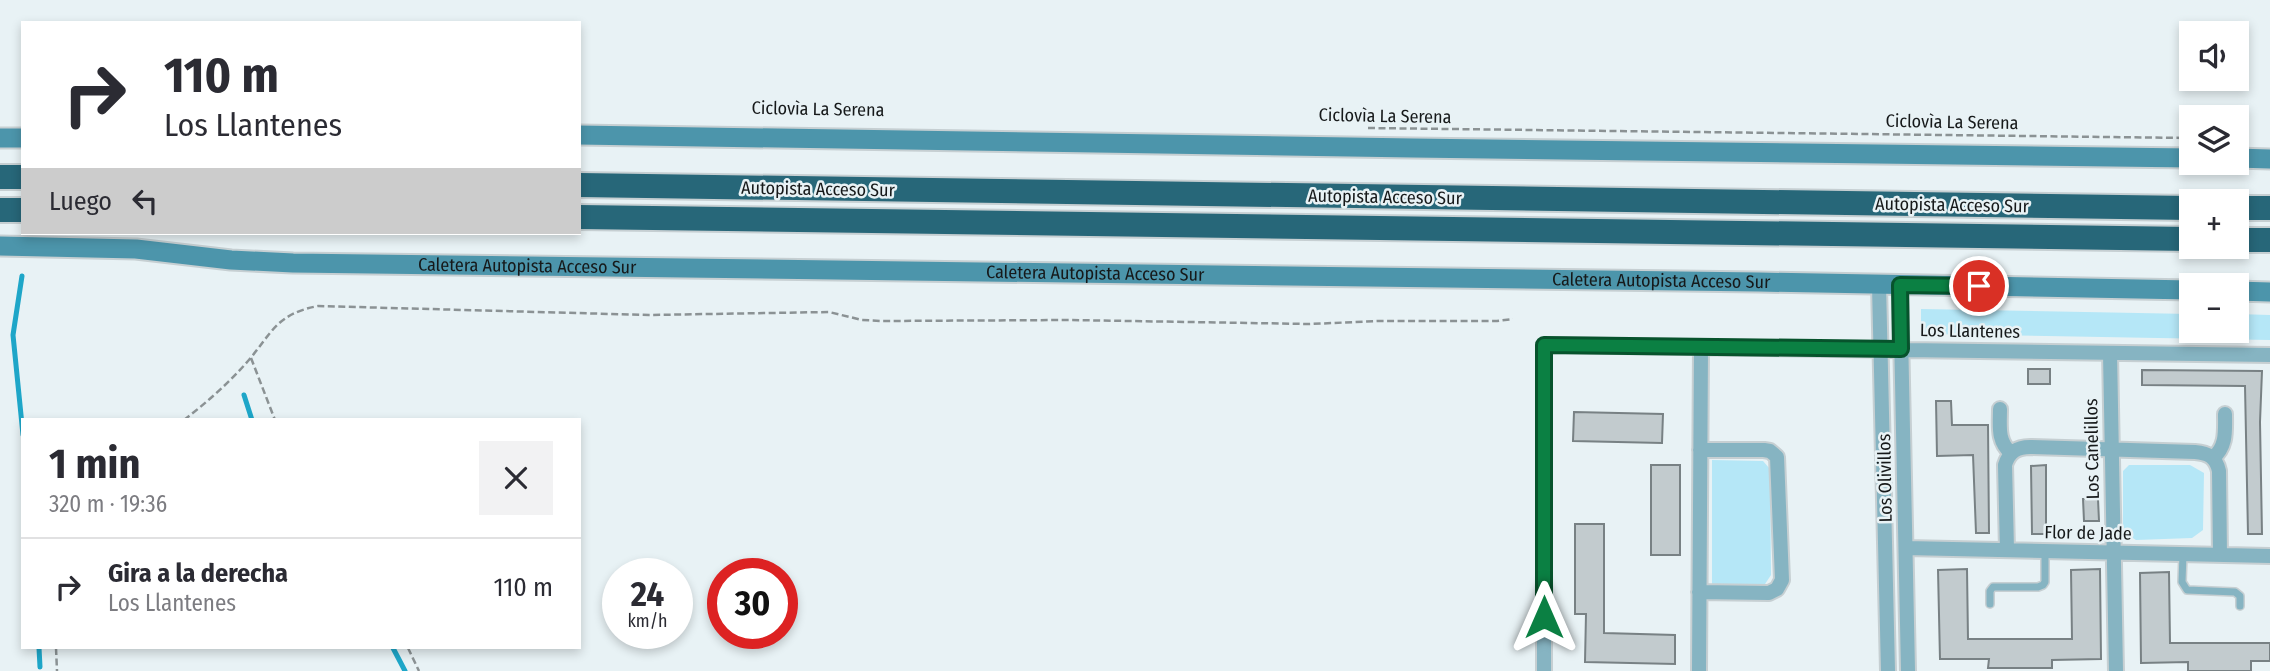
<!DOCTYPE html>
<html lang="es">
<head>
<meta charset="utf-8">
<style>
  body { margin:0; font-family:"Fira Sans Condensed",sans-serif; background:#f2f2f3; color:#2b2b33; height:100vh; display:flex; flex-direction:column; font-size:26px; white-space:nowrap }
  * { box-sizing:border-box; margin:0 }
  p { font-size:23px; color:#7c7c81 }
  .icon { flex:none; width:38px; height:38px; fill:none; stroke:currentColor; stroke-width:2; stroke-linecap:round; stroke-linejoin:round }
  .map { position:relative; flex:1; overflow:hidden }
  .drawer { position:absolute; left:21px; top:418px; width:560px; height:231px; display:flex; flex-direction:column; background:#fff; border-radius:0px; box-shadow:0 4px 10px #0003 }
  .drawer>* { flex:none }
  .hud { position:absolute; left:21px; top:21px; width:560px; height:214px; border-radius:0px; box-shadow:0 4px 10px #0003; background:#fff; color:#2b2b33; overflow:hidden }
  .controls { position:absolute; left:2179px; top:21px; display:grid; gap:14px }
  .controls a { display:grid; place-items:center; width:70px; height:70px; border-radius:0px; background:#fff; box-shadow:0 4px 10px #0003; font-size:35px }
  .speed { position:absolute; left:602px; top:558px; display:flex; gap:14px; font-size:35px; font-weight:700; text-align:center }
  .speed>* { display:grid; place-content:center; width:91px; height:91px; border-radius:50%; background:#fff; box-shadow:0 4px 10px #0003; line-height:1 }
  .speed small { font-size:18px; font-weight:400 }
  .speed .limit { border:10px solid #d22; background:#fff; color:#111 }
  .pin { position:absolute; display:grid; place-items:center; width:60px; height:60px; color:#fff; margin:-30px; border:4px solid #fff; border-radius:50%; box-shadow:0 2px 7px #0007 }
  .me { position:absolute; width:77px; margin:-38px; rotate:0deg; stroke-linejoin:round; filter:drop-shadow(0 0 5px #0008) }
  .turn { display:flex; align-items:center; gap:24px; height:147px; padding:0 28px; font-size:32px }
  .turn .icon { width:91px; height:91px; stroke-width:2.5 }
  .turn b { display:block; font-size:49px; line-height:60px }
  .then { display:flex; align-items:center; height:66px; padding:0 28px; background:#0003; gap:14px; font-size:26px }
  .round { display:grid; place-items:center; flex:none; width:74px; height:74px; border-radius:0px; background:#f2f2f3 }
  .overview { display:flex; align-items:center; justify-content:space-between; height:119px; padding:0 28px }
  h1 { font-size:42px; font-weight:700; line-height:52px }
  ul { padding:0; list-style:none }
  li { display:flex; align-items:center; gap:21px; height:98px; padding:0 28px; border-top:2px solid #e1e1e2 }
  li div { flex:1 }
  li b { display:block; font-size:26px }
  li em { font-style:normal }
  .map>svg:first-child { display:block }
  .green { fill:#b5e7f7 }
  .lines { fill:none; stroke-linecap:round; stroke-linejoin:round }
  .stream { stroke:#1ea6c8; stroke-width:5 }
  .building { fill:#c2cbce; stroke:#788184; stroke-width:2 }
  .service-casing { stroke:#c6cfd2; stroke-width:10 }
  .minor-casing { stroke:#c6cfd2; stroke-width:18 }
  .secondary-casing { stroke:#c6cfd2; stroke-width:23 }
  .motorway-casing { stroke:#c6cfd2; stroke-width:28 }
  .path { stroke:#8b9294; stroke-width:2.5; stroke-dasharray:7 3.5; stroke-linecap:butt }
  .service { stroke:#86b4c2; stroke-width:7 }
  .minor { stroke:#86b4c2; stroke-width:14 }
  .secondary { stroke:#4c95ab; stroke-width:19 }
  .motorway { stroke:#276779; stroke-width:24 }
  .route-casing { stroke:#07532c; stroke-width:18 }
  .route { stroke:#0b8043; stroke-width:12 }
  .labels { text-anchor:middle; stroke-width:5; stroke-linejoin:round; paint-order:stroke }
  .street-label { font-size:18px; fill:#16191a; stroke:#e8f2f5 }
</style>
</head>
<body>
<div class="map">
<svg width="2270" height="671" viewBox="0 0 2270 671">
  <rect width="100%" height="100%" fill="#e8f2f5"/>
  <path class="green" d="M1921 309 2191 314V331H2236L2237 314 2270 315V340L1927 334 1921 333Z
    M1712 460 1763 461 1770 469 1771 575 1765 584H1712Z
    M2129 465H2190L2204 473 2203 530 2192 538 2136 540 2123 532V471Z"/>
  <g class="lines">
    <path class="stream" d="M22 276 13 335 23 435
      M244 395 252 420
      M39 648 40 667
      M393 648 405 671"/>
  </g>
  <path class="building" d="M2028 369H2050V384H2028Z
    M2142 370 2262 371 2260 422 2262 534H2248L2245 386 2142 385Z
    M1936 401H1951L1952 425H1988L1989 533H1976L1973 455 1937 456Z
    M1574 412 1663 414 1662 443 1573 441Z
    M1651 465H1680V555H1651Z
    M2046 465V534H2032L2031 466Z
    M2083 499H2098L2099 521H2084Z
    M1575 524H1604V633L1675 635V664L1585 662 1586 614H1575Z
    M1967 569 1968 639H2072L2071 570 2100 569 2101 659 2052 660V668H1988L1989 659H1940L1938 570Z
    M2169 572 2170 643H2270V661H2251V671H2188V662L2141 663 2140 573Z"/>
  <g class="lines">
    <defs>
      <path id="service" d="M2183 554 2182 582 2187 590 2235 592 2240 596V606
        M1990 604V591L1993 587H2038L2043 585 2045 582V551"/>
      <path id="minor" d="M1879 285 1888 671
        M1900 285 1908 671
        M2110 353 2116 671
        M2000 409C2000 426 1997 441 2011 453
        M2213 458C2227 446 2225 431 2225 414
        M1906 548 2270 556
        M2007 550 2005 465C2009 452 2017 447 2030 447L2195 452C2208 453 2216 457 2219 471L2220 555
        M1699 592 1769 593 1777 589 1782 580 1777 457 1770 451 1764 450H1700
        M1544 671V345L2270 355
        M1699 671 1701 347"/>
      <g id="secondary">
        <path d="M579 135 1413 148 2191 158"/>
        <path d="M0 138H23"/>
        <path d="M2236 158 2270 159"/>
        <path id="s1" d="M0 246 136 249 231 260 293 263 1759 282 2191 290"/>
        <path d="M2236 291 2270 292"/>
      </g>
      <path id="motorway" d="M0 177H23
        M579 185 2191 208
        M2236 208H2270
        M0 210H23
        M579 217 2191 239
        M2236 240H2270"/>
    </defs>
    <use href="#service" class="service-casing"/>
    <use href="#minor" class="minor-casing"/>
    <use href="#secondary" class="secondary-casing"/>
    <use href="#motorway" class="motorway-casing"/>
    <path class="path" d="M1368 128 2191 138
      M251 358 275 420
      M184 420C206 403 229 383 248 361 272 333 276 314 318 306L649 315 829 312 862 320 882 321 1070 320 1310 324 1379 321H1497L1513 319
      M56 648 57 671
      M408 648 419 671"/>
    <use href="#service" class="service"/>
    <use href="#minor" class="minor"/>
    <use href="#secondary" class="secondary"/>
    <use href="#motorway" class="motorway"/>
  </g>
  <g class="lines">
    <defs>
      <path id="route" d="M1544 617V345L1901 349 1900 285 1979 286"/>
    </defs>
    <use href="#route" class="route-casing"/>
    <use href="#route" class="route"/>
  </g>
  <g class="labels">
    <g class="street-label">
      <text transform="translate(818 109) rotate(1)" y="6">Ciclovìa La Serena</text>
      <text transform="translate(1385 116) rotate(1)" y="6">Ciclovìa La Serena</text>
      <text transform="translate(1952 122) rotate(1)" y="6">Ciclovìa La Serena</text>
      <text transform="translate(818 189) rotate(1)" y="6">Autopista Acceso Sur</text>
      <text transform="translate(1385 197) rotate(1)" y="6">Autopista Acceso Sur</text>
      <text transform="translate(1952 205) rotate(1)" y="6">Autopista Acceso Sur</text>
      <text dy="6" stroke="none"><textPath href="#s1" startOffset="528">Caletera Autopista Acceso Sur</textPath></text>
      <text dy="6" stroke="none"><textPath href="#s1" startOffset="1096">Caletera Autopista Acceso Sur</textPath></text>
      <text dy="6" stroke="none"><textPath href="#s1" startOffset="1662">Caletera Autopista Acceso Sur</textPath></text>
      <text transform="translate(1970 331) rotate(1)" y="6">Los Llantenes</text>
      <text transform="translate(2092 449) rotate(-91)" y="6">Los Canelillos</text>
      <text transform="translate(1885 478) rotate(-91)" y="6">Los Olivillos</text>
      <text transform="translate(2088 533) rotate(1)" y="6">Flor de Jade</text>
    </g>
  </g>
</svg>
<div class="controls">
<a><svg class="icon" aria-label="sound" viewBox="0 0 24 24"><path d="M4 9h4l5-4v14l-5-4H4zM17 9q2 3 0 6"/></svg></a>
<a><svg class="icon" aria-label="layers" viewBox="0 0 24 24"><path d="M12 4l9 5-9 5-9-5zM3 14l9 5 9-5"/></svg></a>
<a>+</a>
<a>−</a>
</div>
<div class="speed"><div>24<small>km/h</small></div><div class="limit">30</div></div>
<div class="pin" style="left:1979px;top:286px;background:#d93025"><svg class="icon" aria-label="arrive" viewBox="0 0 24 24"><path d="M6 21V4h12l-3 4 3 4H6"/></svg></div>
<svg class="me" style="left:1544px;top:617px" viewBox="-20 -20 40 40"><path d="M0-17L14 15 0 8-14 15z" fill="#0b8043" stroke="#fff" stroke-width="4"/></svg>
<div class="hud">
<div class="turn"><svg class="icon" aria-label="right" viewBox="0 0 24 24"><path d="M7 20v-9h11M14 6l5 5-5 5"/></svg><div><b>110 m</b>Los Llantenes</div></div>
<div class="then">Luego<svg class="icon" aria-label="left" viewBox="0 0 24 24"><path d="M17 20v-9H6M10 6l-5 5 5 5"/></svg></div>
</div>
<section class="drawer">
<div class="overview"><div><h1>1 min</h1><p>320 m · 19:36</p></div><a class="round"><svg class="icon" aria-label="close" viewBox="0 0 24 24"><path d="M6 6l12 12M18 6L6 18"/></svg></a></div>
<ul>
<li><svg class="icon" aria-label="right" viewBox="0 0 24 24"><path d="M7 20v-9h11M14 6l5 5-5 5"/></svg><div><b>Gira a la derecha</b><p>Los Llantenes</p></div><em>110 m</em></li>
</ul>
</section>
</div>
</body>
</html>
